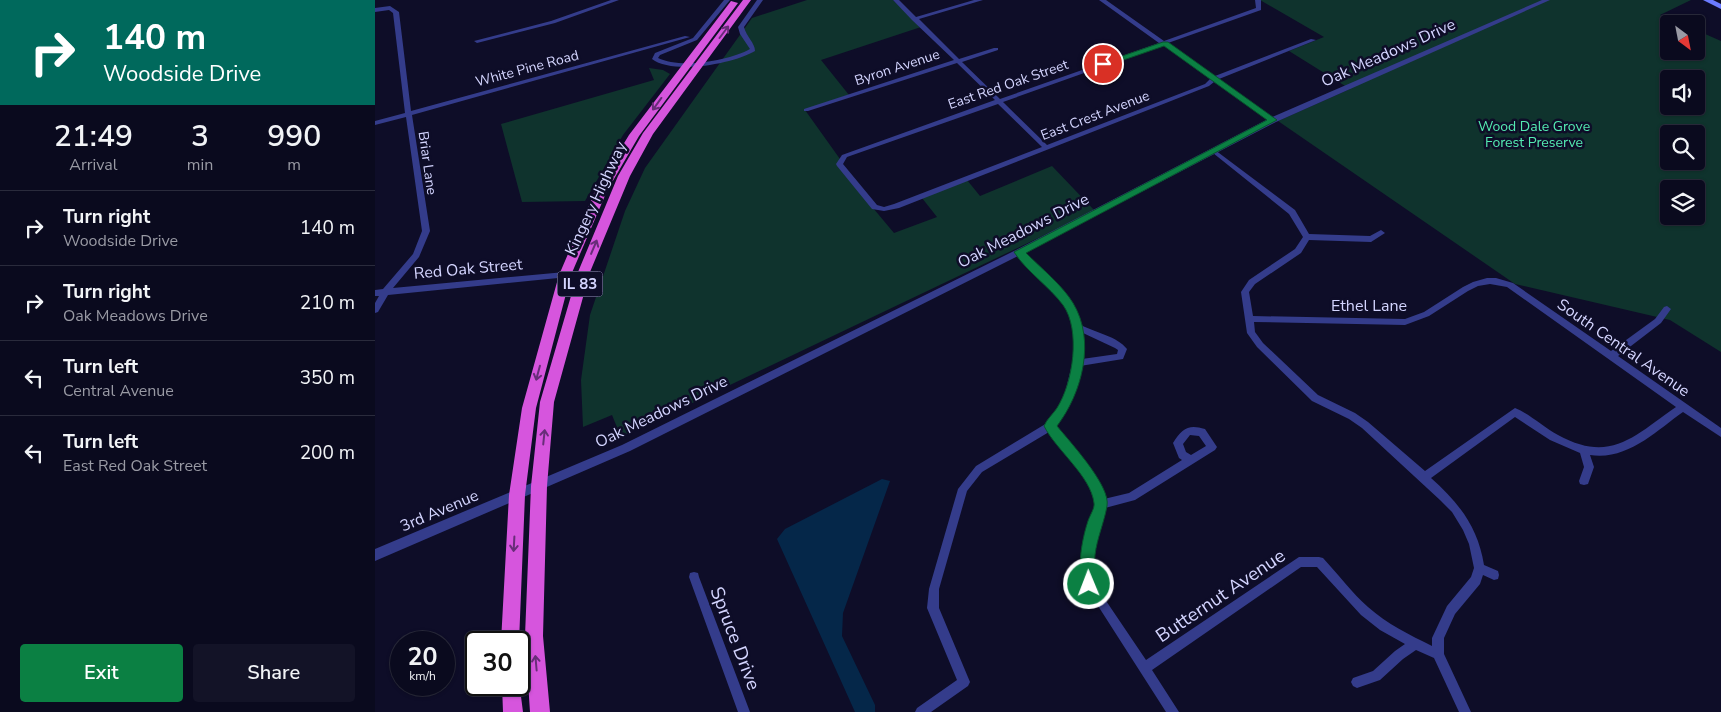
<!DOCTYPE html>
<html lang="en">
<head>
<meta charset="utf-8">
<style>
  body { margin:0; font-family:"Nunito Sans",sans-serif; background:#131327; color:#f1f3f6; height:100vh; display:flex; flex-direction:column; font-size:19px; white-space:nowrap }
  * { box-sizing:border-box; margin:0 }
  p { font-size:16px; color:#999aa4 }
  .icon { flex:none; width:28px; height:28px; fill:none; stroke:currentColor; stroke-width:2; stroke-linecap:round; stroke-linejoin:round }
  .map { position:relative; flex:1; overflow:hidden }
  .sheet { display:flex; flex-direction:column; background:#0a0a1e; width:375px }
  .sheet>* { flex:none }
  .banner { background:#00695c; color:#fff; overflow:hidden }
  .needle { width:32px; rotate:148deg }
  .buttons { position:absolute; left:1285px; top:15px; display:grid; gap:10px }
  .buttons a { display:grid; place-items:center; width:45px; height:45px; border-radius:5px; background:#0a0a1e; box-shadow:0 1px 4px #0004,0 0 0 1px #2a2b3c; font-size:25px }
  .speed { position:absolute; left:15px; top:631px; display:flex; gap:10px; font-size:25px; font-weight:700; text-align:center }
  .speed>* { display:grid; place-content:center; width:65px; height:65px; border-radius:50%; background:#0a0a1e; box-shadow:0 1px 4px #0004,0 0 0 1px #2a2b3c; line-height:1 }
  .speed small { font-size:12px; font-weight:400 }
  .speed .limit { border:2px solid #111; border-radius:8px; background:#fff; color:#111 }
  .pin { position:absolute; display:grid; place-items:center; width:42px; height:42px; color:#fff; margin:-21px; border:2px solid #fff; border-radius:50%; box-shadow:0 1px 5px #0007 }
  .me { position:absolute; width:55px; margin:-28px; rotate:359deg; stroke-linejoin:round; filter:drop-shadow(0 0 4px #0008) }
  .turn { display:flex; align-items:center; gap:18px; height:105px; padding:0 20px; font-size:22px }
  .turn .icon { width:65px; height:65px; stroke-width:2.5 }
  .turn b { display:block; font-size:35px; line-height:42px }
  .eta { display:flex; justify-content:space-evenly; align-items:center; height:85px; text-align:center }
  .eta b { font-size:30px; font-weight:600; line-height:35px }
  .action { display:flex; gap:10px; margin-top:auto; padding:10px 20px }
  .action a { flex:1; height:58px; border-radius:5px; background:#0b8043; color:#fff; font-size:20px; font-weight:600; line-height:58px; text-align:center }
  .action a+a { background:#131327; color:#f1f3f6 }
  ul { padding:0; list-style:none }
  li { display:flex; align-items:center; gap:15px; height:75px; padding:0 20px; border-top:1px solid #2a2b3c }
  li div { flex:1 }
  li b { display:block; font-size:19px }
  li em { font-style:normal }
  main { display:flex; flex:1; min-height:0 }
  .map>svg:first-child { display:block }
  .green { fill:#0f332d; fill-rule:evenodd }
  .water { fill:#052749 }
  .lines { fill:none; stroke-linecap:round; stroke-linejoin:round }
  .minor { fill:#343c8b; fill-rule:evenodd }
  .tertiary { fill:#343c8b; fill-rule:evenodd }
  .secondary { fill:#6b7bff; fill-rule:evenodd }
  .trunk { fill:#d655dd; fill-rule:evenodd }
  .oneway { stroke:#682d79 }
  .route { fill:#0b8043; stroke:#07532c }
  .labels { text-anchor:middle; stroke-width:5; stroke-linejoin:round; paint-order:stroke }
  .far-street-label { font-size:14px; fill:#d4d5ff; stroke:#0e0d28 }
  .far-park-label { font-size:14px; fill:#54ebb1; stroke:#0e0d28 }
  .shield { fill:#0e0d28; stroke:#9999be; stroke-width:1 }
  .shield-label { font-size:15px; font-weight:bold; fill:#d4d5ff }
  .street-label { font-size:16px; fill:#d4d5ff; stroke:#0e0d28 }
  .near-street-label { font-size:19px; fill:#d4d5ff; stroke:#0e0d28 }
</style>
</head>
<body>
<main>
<section class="sheet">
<div class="banner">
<div class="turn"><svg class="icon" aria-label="right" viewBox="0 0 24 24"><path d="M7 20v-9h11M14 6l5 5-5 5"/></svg><div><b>140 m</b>Woodside Drive</div></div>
</div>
<div class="eta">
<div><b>21:49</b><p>Arrival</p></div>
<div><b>3</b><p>min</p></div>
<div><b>990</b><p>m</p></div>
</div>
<ul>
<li><svg class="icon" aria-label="right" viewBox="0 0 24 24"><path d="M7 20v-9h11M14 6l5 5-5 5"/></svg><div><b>Turn right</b><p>Woodside Drive</p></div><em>140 m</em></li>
<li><svg class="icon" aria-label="right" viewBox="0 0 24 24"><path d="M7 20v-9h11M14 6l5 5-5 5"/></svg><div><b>Turn right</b><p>Oak Meadows Drive</p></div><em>210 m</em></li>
<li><svg class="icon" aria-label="left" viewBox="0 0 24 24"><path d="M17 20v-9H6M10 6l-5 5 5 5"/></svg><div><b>Turn left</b><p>Central Avenue</p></div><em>350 m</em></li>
<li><svg class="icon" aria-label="left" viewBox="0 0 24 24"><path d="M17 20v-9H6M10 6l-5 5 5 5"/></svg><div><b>Turn left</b><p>East Red Oak Street</p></div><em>200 m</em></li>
</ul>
<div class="action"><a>Exit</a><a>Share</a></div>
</section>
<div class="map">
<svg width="1346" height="712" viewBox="0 0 1346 712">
  <rect width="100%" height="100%" fill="#0e0d28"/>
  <path class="green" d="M432 0H518L546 27 446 60 474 95 430 110 465 159 462 165 519 233 562 217 547 198 592 180 605 196 677 166 720 211 246 437 237 415 208 427 206 380 215 315 250 211 270 168 377 18Z
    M885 0H1316L1285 15 1306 24H1294V51H1321V30L1346 41V352L1295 320 1140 284 903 121 975 89 914 51 949 37ZM1294 79H1321V106H1294ZM1294 134H1321V161H1294ZM1294 189H1321V216H1294Z
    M274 68 288 70 295 74 248 135 210 201 147 202 126 124 279 80Z"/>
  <path class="water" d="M507 479 515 481 468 613 467 636 500 705V712H480L402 539 410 529Z"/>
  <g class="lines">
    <path class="minor" d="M236 0H244L180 23 102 43 99 41 176 21Z
      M349 0H355L322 40 285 55 283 58C305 69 354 61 375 49L365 34 363 27 382 0H388L369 27C371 36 380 43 380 51 358 64 298 75 277 59L280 53 318 38Z
      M518 0H524L541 17 599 0H608L544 19 584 59 619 48H623V50L587 62 625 99 784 43 724 0H731L789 41 881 8 880 0H886V10L793 43 840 76 936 39 941 40 844 79 900 119V121H896L839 82 834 86 524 208 509 211 497 209 462 166 461 164 467 155 620 100 582 63 433 111H429V109L579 60 537 20ZM788 45 835 79 830 84 672 145 628 102ZM623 104 667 147 519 204 509 207 502 205 468 164 472 157Z
      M15 6 24 12 36 111 310 36 315 37 37 115 55 231 44 257 18 288 190 272 193 273 194 275 193 277 13 295 3 312 0 313V303L4 296H0V290L8 289 38 254 47 231 31 117 0 125V121L30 113 18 13 14 10 0 12V8Z
      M840 150 920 210 934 234 995 236 1006 230 1010 233 996 242 934 240 926 253 880 284 874 292 878 316 1030 319 1049 312 1088 287 1098 282 1112 278H1121L1138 283 1236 351 1280 319 1289 307 1292 306 1296 309 1286 323 1243 356 1346 428V437L1308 412C1281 431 1252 461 1215 455L1219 467 1213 484 1209 485 1205 484 1204 481 1209 467 1205 453 1175 440 1140 417 1056 478C1084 503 1103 527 1109 565L1123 571 1124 575 1123 579 1119 580 1108 575 1105 584 1080 614 1069 638V654L1096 712H1084L1059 658 1041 650 1028 659 1005 680 982 688 978 686 976 682 978 678 998 671 1020 651 1030 644 1005 630 986 615 942 567H926L777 670 804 712H791L709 584 708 556 714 523 721 504 716 487 674 432 607 472 592 491 564 589V608L595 682 593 686 556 712H540L542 708 582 680 552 608 554 589 583 489 601 466 672 423 684 408 691 389 701 348 699 327 690 306 641 254 640 252 644 249 647 250 697 303 706 325C721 333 742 336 752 349L748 359 705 366C700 391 697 405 681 426L724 482 729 499 754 493 807 460 804 458 798 443C807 428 814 424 830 429L842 447 840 450 760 500 730 508 724 523 718 556 719 583 771 660 924 557H944L948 558C963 574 977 593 993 607 1012 624 1035 635 1057 646V638L1072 606 1096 577 1099 568 1094 544 1088 530 1077 512 1065 500 987 428 974 419 937 401 882 347 872 333 866 292 874 280 920 249 928 237 914 214 838 153 837 152ZM1115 284 1132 287 1301 407C1259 436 1236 464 1183 435 1168 427 1155 414 1140 408L1050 471 993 422 980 413 943 395 888 343 880 332 879 322 1030 325 1054 316 1093 291 1103 286ZM708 333 740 348 743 350 742 354 707 359 709 348ZM815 435 824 436 831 446 816 455 811 452 808 444Z
      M319 572 323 573 324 577 375 712H363L314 577 315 573Z"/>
    <path class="tertiary" d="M1167 0H1175L901 122 647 254 255 451 0 561V549L247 445 641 250 895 118Z"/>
    <path class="secondary" d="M1328 0H1338L1346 4V9Z"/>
    <path class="trunk" d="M368 0H376L278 134 255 176 215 272 179 402 172 486 168 636 175 712H155L150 636 156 486 165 402 203 272 243 176 268 133Z
      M356 1 363 3 264 136 232 191 196 275 161 408 150 495 144 642H126L134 495 147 408 184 275 220 191 254 135Z
      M144 681 148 712H128L127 685H144Z"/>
  </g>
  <defs><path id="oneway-shaft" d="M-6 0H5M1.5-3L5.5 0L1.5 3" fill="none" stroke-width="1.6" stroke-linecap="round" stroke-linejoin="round" transform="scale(1.25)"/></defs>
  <g class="oneway">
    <use href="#oneway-shaft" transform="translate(349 32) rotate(-53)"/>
    <use href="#oneway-shaft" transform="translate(282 104) rotate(126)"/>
    <use href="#oneway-shaft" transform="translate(219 247) rotate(-67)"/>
    <use href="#oneway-shaft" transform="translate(163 373) rotate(105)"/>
    <use href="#oneway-shaft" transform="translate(169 437) rotate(-84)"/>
    <use href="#oneway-shaft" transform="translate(139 544) rotate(93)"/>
    <use href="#oneway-shaft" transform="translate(161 663) rotate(-95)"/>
  </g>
  <path class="route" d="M788 42H793L902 120 651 253C665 267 688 286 698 303 721 341 707 393 682 426 695 442 736 486 732 506 729 523 722 538 720 555 719 566 723 578 719 589L714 591 709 589C701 570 707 539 713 521 715 515 720 508 719 503 716 476 681 450 669 426 672 419 678 414 682 408 698 383 706 330 688 305 674 286 652 272 639 252L892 120 789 46 731 66 724 64Z"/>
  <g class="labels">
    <g class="far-street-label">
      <text transform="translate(522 67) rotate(-18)" y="5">Byron Avenue</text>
      <text transform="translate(152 68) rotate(-15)" y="5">White Pine Road</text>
      <text transform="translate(633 84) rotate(-19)" y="5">East Red Oak Street</text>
      <text transform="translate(720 115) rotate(-21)" y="5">East Crest Avenue</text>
      <text transform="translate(53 163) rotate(82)" y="5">Briar Lane</text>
    </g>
    <g class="far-park-label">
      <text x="1159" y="131">Wood Dale Grove<tspan x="1159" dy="16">Forest Preserve</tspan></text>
    </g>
    <rect class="shield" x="182.5" y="271.5" width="45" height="25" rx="4"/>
    <g class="shield-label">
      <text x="205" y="289">IL 83</text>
    </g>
    <g class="street-label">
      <text transform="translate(1013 52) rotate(-24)" y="6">Oak Meadows Drive</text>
      <text transform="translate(220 198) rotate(-65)" y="6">Kingery Highway</text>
      <text transform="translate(648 230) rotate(-27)" y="6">Oak Meadows Drive</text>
      <text transform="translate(93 268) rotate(-5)" y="6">Red Oak Street</text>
      <text x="994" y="311">Ethel Lane</text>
      <text transform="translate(1249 347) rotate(35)" y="6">South Central Avenue</text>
      <text transform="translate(286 411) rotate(-26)" y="6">Oak Meadows Drive</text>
      <text transform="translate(64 510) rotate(-23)" y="6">3rd Avenue</text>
    </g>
    <g class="near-street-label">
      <text transform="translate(845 595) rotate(-34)" y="7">Butternut Avenue</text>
      <text transform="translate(361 638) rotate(69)" y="7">Spruce Drive</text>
    </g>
  </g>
</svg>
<div class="buttons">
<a><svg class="needle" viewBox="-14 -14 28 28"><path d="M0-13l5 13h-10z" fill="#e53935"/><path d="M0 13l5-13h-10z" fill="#999aa4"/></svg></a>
<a><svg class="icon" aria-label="sound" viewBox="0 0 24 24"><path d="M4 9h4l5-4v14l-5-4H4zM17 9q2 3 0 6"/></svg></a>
<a><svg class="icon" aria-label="search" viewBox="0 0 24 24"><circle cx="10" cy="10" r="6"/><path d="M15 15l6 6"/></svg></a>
<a><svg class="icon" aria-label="layers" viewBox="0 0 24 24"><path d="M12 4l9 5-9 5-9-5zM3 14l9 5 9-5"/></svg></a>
</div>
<div class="speed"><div>20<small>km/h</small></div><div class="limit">30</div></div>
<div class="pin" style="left:728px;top:64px;background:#d93025"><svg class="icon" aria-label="arrive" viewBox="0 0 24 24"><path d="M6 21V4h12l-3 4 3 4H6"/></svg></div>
<svg class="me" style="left:714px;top:584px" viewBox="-20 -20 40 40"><circle r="17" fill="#0b8043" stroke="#fff" stroke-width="3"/><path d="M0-11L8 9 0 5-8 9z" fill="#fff"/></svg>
</div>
</main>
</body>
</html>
